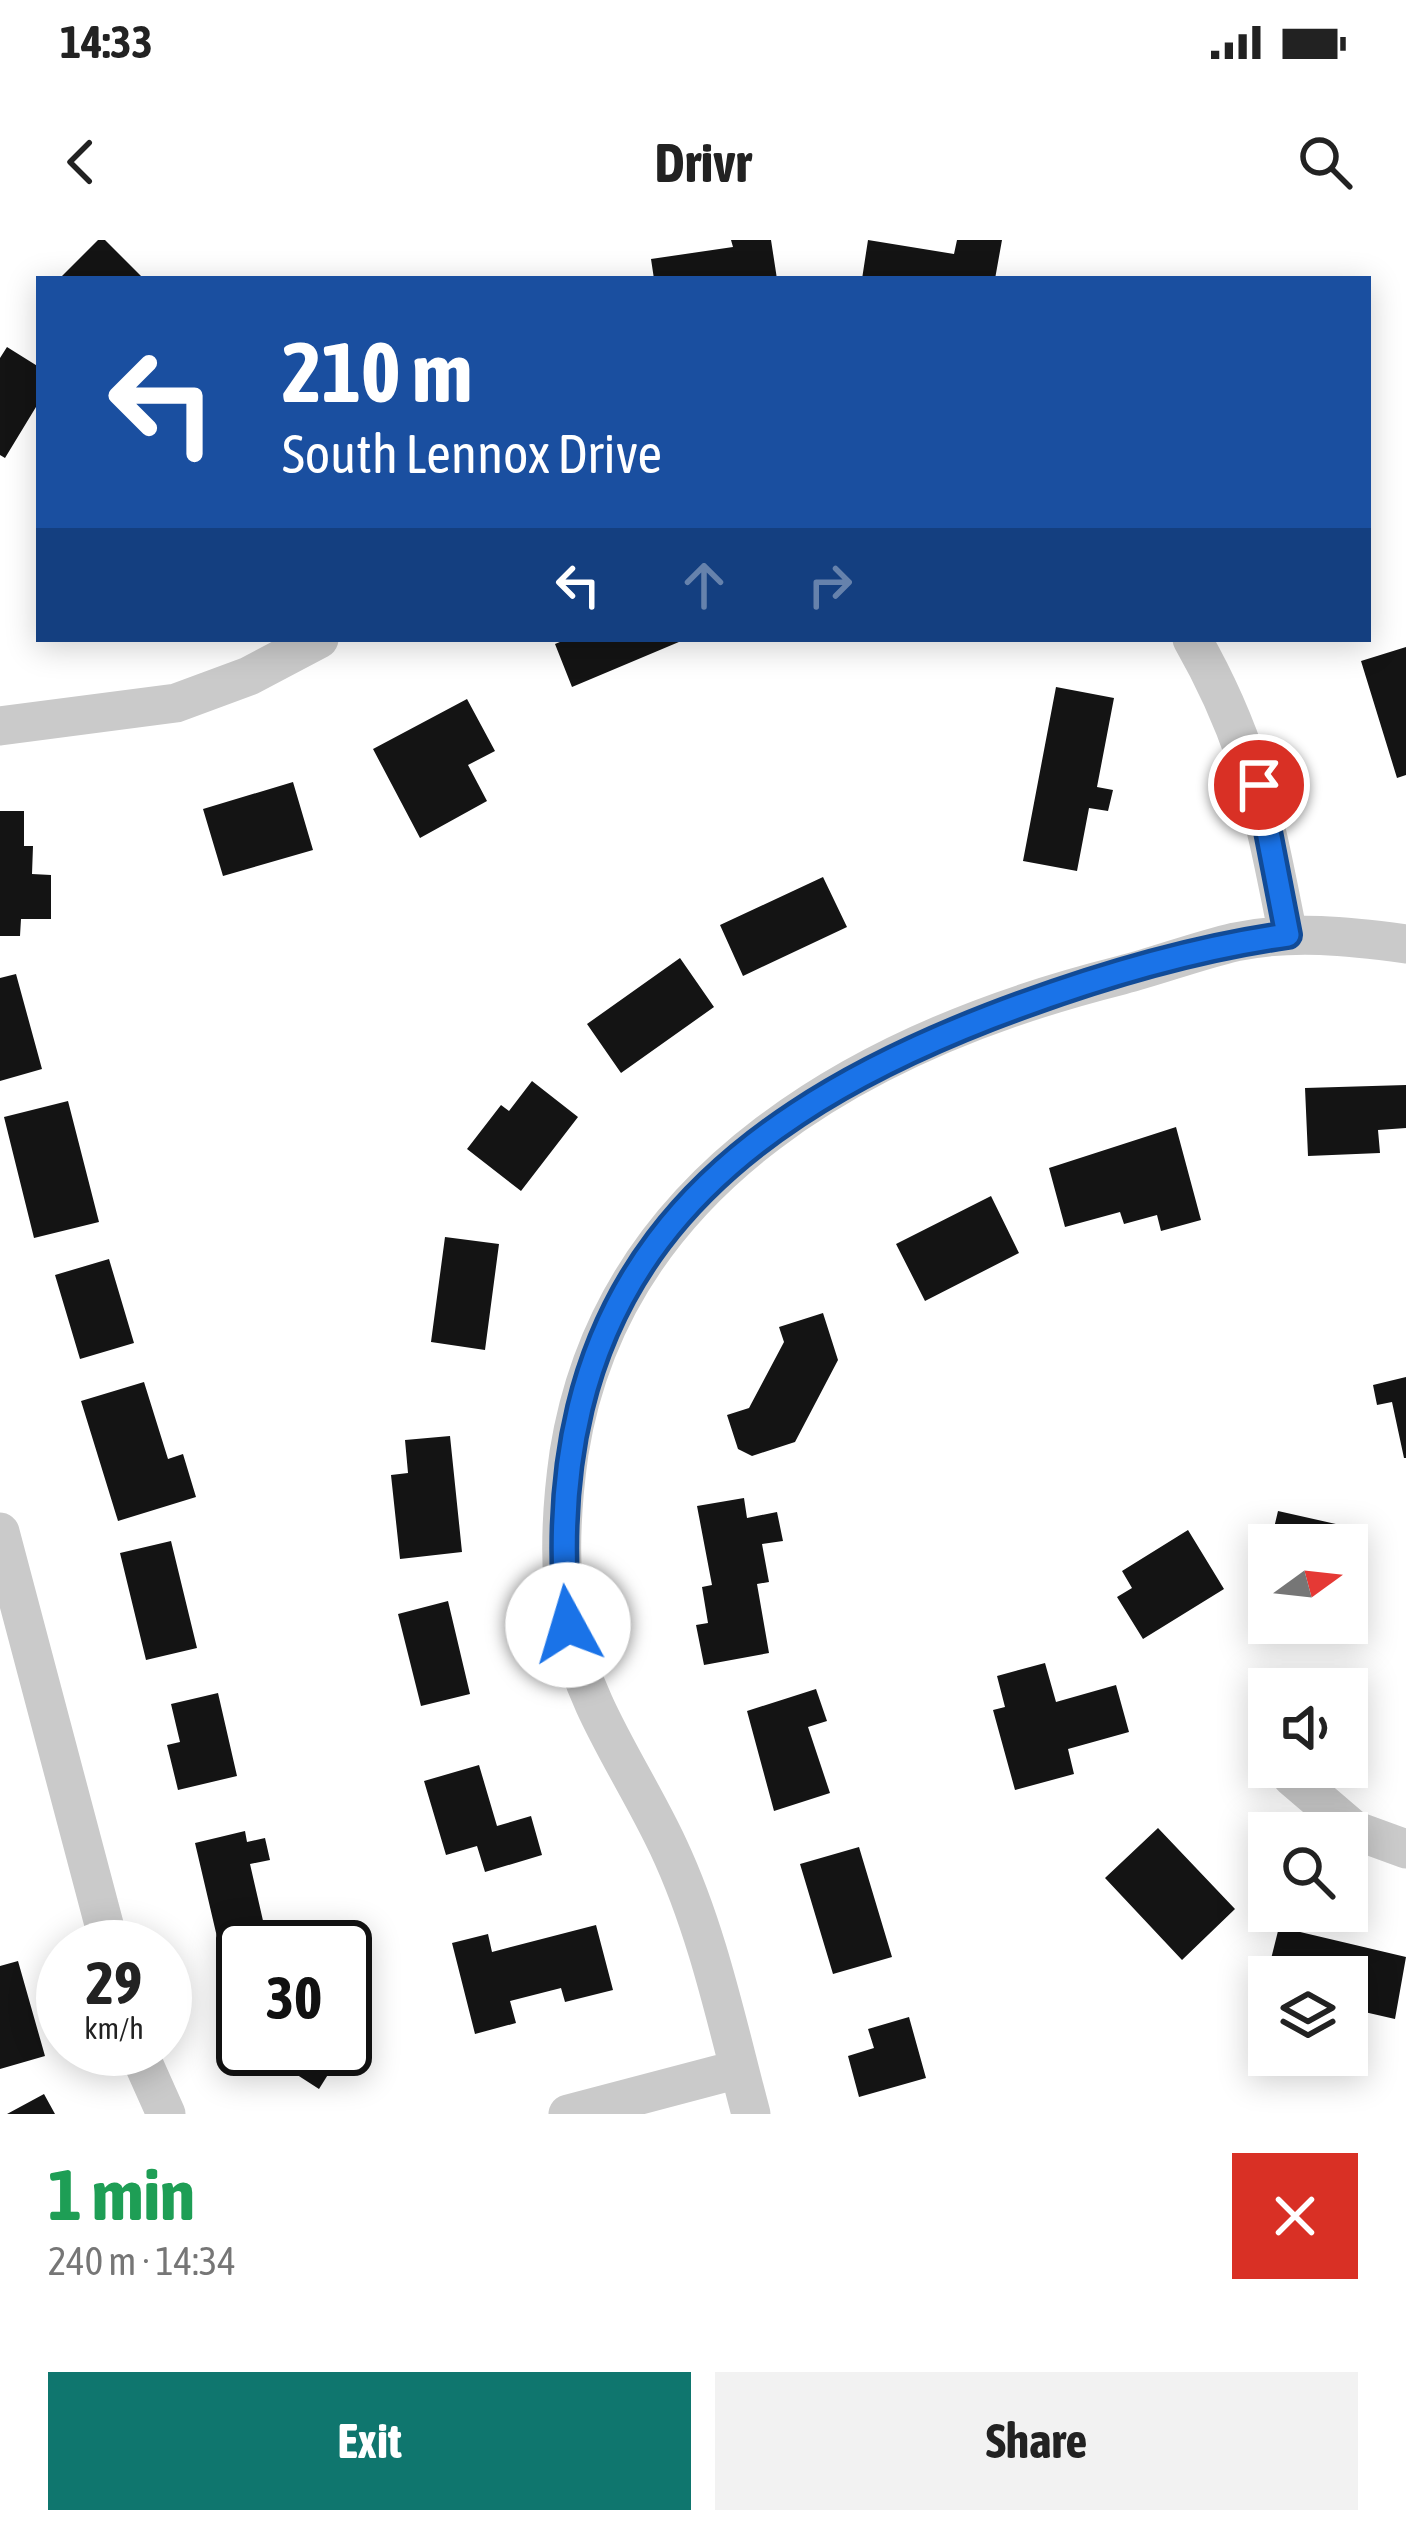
<!DOCTYPE html>
<html lang="en">
<head>
<meta charset="utf-8">
<style>
  body { margin:0; font-family:"Asap Condensed",sans-serif; background:#f2f2f2; color:#222; height:100vh; display:flex; flex-direction:column; font-size:45px; white-space:nowrap }
  * { box-sizing:border-box; margin:0 }
  p { font-size:39px; color:#767676 }
  .icon { flex:none; width:66px; height:66px; fill:none; stroke:currentColor; stroke-width:2; stroke-linecap:round; stroke-linejoin:round }
  .map { position:relative; height:1874px; overflow:hidden }
  .details { display:flex; flex-direction:column; background:#fff; flex:1 }
  .details>* { flex:none }
  .hud { position:absolute; left:36px; top:36px; width:1335px; height:366px; border-radius:0px; box-shadow:0 6px 30px #0003; background:#1a4fa0; color:#fff; overflow:hidden }
  .needle { width:78px; rotate:75deg }
  .buttons { position:absolute; left:1248px; top:1284px; display:grid; gap:24px }
  .buttons a { display:grid; place-items:center; width:120px; height:120px; border-radius:0px; background:#fff; box-shadow:0 6px 30px #0003; font-size:60px }
  .speed { position:absolute; left:36px; top:1680px; display:flex; gap:24px; font-size:60px; font-weight:700; text-align:center }
  .speed>* { display:grid; place-content:center; width:156px; height:156px; border-radius:50%; background:#fff; box-shadow:0 6px 30px #0003; line-height:1 }
  .speed small { font-size:30px; font-weight:400 }
  .speed .limit { border:6px solid #111; border-radius:18px; background:#fff; color:#111 }
  .pin { position:absolute; display:grid; place-items:center; width:102px; height:102px; color:#fff; margin:-51px; border:6px solid #fff; border-radius:50%; box-shadow:0 3px 12px #0007 }
  .me { position:absolute; width:132px; margin:-66px; rotate:354deg; stroke-linejoin:round; filter:drop-shadow(0 0 9px #0008) }
  .turn { display:flex; align-items:center; gap:42px; height:252px; padding:0 48px; font-size:54px }
  .turn .icon { width:156px; height:156px; stroke-width:2.5 }
  .turn b { display:block; font-size:84px; line-height:102px }
  .lanes { display:flex; align-items:center; height:114px; padding:0 48px; background:#0003; justify-content:center; gap:60px; direction:ltr }
  .lanes .off { opacity:.35 }
  .round { display:grid; place-items:center; flex:none; width:126px; height:126px; border-radius:0px; background:#f2f2f2 }
  .overview { display:flex; align-items:center; justify-content:space-between; height:204px; padding:0 48px }
  h1 { font-size:72px; font-weight:700; line-height:90px; color:#1e9e55 }
  .action { display:flex; gap:24px; margin-top:auto; padding:24px 48px }
  .action a { flex:1; height:138px; border-radius:0px; background:#0f766e; color:#fff; font-size:48px; font-weight:700; line-height:138px; text-align:center }
  .action a+a { background:#f2f2f2; color:#222 }
  .status { display:flex; justify-content:space-between; align-items:center; height:84px; padding:0 60px; background:#fff; direction:ltr }
  .status svg { height:33px; fill:currentColor }
  header { display:flex; justify-content:space-between; align-items:center; height:156px; padding:0 48px; background:#fff; font-size:54px; font-weight:700 }
  .map>svg:first-child { display:block }
  .building { fill:#141414 }
  .lines { fill:none; stroke-linecap:round; stroke-linejoin:round }
  .street { stroke:#cacaca; stroke-width:39 }
  .route-casing { stroke:#114b97; stroke-width:30 }
  .route { stroke:#1a73e8; stroke-width:21 }
</style>
</head>
<body>
<div class="status"><b>14:33</b><svg viewBox="0 0 49 12"><path d="M0 12V9h3v3zM5 12V6h3v6zM10 12V3h3v9zM15 12V0h3v12zM26 1h20v11H26zM47 4h2v5h-2z"/></svg></div>
<header><svg class="icon" aria-label="back" viewBox="0 0 24 24"><path d="M15 5l-7 7 7 7"/></svg>Drivr<svg class="icon" aria-label="search" viewBox="0 0 24 24"><circle cx="10" cy="10" r="6"/><path d="M15 15l6 6"/></svg></header>
<div class="map">
<svg width="1406" height="1874" viewBox="0 0 1406 1874">
  <rect width="100%" height="100%" fill="#fff"/>
  <path class="building" d="M98 0H105L141 36 59 39Z
    M731 0H771L777 39H654L651 19 733 7Z
    M868 0 954 14 957 0H1002L995 39H862Z
    M7 107 39 127V162L5 218 0 215V118Z
    M567 399H686L572 447 555 404Z
    M1406 407V535L1397 538 1361 421Z
    M1056 447 1114 458 1097 547 1113 550 1108 571 1089 568 1077 631 1023 621Z
    M467 459 495 511 468 525 487 561 420 598 373 509Z
    M293 542 313 610 223 636 203 569Z
    M0 571H24V606H33L32 634 51 635V679H21L20 696H0Z
    M823 637 847 687 743 736 720 685Z
    M680 718 714 767 621 833 587 784Z
    M16 734 42 829 0 841V738Z
    M532 841 578 877 521 951 467 909 501 865 509 871Z
    M1406 845V888L1378 890 1380 913 1308 916 1305 848Z
    M68 861 99 982 34 998 4 877Z
    M1176 887 1201 980 1161 991 1157 975 1124 984 1120 972 1065 987 1049 928Z
    M991 956 1019 1013 925 1061 896 1004Z
    M445 997 499 1004 485 1110 431 1102Z
    M109 1019 134 1103 80 1119 55 1035Z
    M823 1073 838 1120 795 1202 752 1216 738 1209 727 1175 749 1168 784 1102 779 1087Z
    M1406 1137V1218H1404L1392 1162 1377 1165 1373 1145Z
    M144 1142 168 1219 183 1214 196 1257 118 1281 81 1161Z
    M450 1196 462 1312 400 1319 391 1235 408 1233 405 1200Z
    M744 1258 747 1278 777 1272 783 1301 762 1304 769 1342 757 1344 769 1413 704 1425 696 1385 708 1383 702 1347 712 1345 697 1266Z
    M1278 1271 1367 1291 1356 1337 1347 1335V1305H1270Z
    M1188 1290 1224 1349 1143 1399 1117 1357 1132 1348 1122 1331Z
    M171 1301 197 1408 146 1420 120 1313Z
    M448 1361 470 1454 421 1466 398 1374Z
    M1045 1423 1056 1462 1116 1445 1129 1492 1068 1509 1074 1534 1015 1550 993 1470 1005 1467 997 1436Z
    M816 1449 827 1481 808 1487 830 1553 774 1571 747 1471Z
    M218 1453 237 1536 178 1550 167 1505 180 1502 171 1464Z
    M479 1525 497 1586 531 1576 542 1615 485 1632 477 1606 446 1615 424 1541Z
    M1158 1588 1235 1669 1182 1720 1105 1638Z
    M245 1591 247 1602 265 1598 270 1620 250 1624 264 1685 217 1697 195 1603Z
    M859 1607 892 1717 833 1734 800 1624Z
    M596 1685 613 1750 565 1762 561 1748 510 1761 516 1783 475 1794 452 1703 488 1694 492 1712Z
    M1279 1687 1406 1717 1395 1779 1347 1768V1737L1267 1735Z
    M18 1721 45 1816 0 1829V1726Z
    M909 1777 926 1838 859 1857 848 1816 874 1808 868 1789Z
    M257 1809H344L319 1849Z
    M44 1854 55 1874H7Z"/>
  <g class="lines">
    <path class="street" d="M1192 399C1252 504 1265 580 1288 695
      M0 486 176 463 249 436 319 399
      M0 1292 110 1707
      M1292 1537 1354 1590 1406 1609
      M137 1809 166 1874
      M568 1874 739 1829
      M751 1874C727 1784 708 1691 668 1606 634 1533 584 1467 568 1385 558 1329 561 1269 569 1213 613 935 871 798 1122 735 1160 725 1197 711 1235 702 1292 690 1349 696 1406 704"/>
  </g>
  <g class="lines">
    <defs>
      <path id="route" d="M568 1385C537 1058 699 890 990 777 1084 741 1188 709 1288 695L1259 545"/>
    </defs>
    <use href="#route" class="route-casing"/>
    <use href="#route" class="route"/>
  </g>
</svg>
<div class="buttons">
<a><svg class="needle" viewBox="-14 -14 28 28"><path d="M0-13l5 13h-10z" fill="#e53935"/><path d="M0 13l5-13h-10z" fill="#767676"/></svg></a>
<a><svg class="icon" aria-label="sound" viewBox="0 0 24 24"><path d="M4 9h4l5-4v14l-5-4H4zM17 9q2 3 0 6"/></svg></a>
<a><svg class="icon" aria-label="search" viewBox="0 0 24 24"><circle cx="10" cy="10" r="6"/><path d="M15 15l6 6"/></svg></a>
<a><svg class="icon" aria-label="layers" viewBox="0 0 24 24"><path d="M12 4l9 5-9 5-9-5zM3 14l9 5 9-5"/></svg></a>
</div>
<div class="speed"><div>29<small>km/h</small></div><div class="limit">30</div></div>
<div class="pin" style="left:1259px;top:545px;background:#d93025"><svg class="icon" aria-label="arrive" viewBox="0 0 24 24"><path d="M6 21V4h12l-3 4 3 4H6"/></svg></div>
<svg class="me" style="left:568px;top:1385px" viewBox="-20 -20 40 40"><circle r="19" fill="#fff"/><path d="M0-13L10 11 0 6-10 11z" fill="#1a73e8"/></svg>
<div class="hud">
<div class="turn"><svg class="icon" aria-label="left" viewBox="0 0 24 24"><path d="M17 20v-9H6M10 6l-5 5 5 5"/></svg><div><b>210 m</b>South Lennox Drive</div></div>
<div class="lanes"><svg class="icon" aria-label="left" viewBox="0 0 24 24"><path d="M17 20v-9H6M10 6l-5 5 5 5"/></svg><svg class="icon off" aria-label="ahead" viewBox="0 0 24 24"><path d="M12 20V5M6 11l6-6 6 6"/></svg><svg class="icon off" aria-label="right" viewBox="0 0 24 24"><path d="M7 20v-9h11M14 6l5 5-5 5"/></svg></div>
</div>
</div>
<section class="details">
<div class="overview"><div><h1>1 min</h1><p>240 m · 14:34</p></div><a class="round" style="background:#d93025;color:#fff"><svg class="icon" aria-label="close" viewBox="0 0 24 24"><path d="M6 6l12 12M18 6L6 18"/></svg></a></div>
<div class="action"><a>Exit</a><a>Share</a></div>
</section>
</body>
</html>
